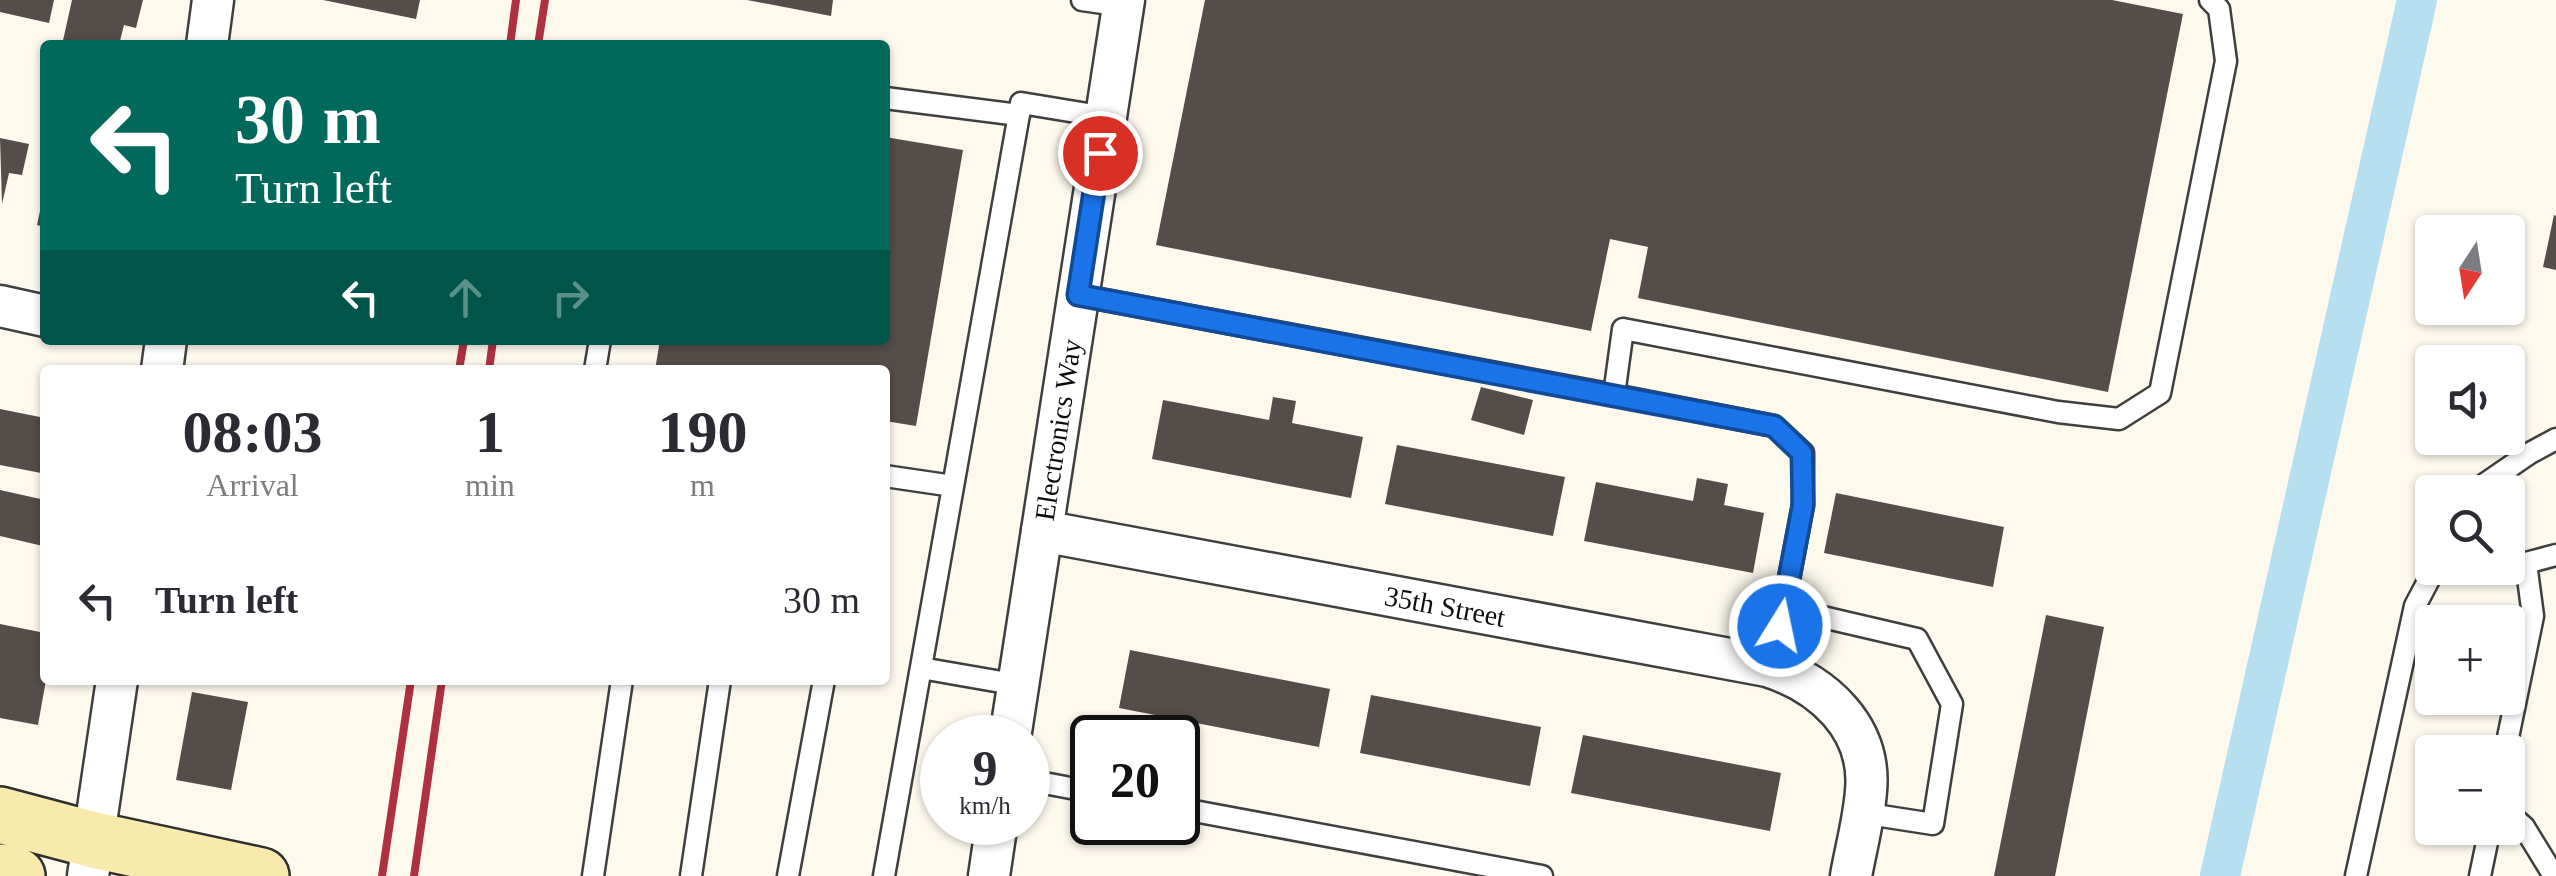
<!DOCTYPE html>
<html lang="en">
<head>
<meta charset="utf-8">
<style>
  body { margin:0; font-family:Georgia,serif; background:#f2f2f3; color:#2b2b33; height:100vh; display:flex; flex-direction:column; font-size:38px; white-space:nowrap }
  * { box-sizing:border-box; margin:0 }
  p { font-size:32px; color:#7c7c81 }
  .icon { flex:none; width:55px; height:55px; fill:none; stroke:currentColor; stroke-width:2; stroke-linecap:round; stroke-linejoin:round }
  .map { position:relative; flex:1; overflow:hidden }
  .sheet { position:absolute; left:40px; top:365px; width:850px; height:320px; display:flex; flex-direction:column; background:#fff; border-radius:10px; box-shadow:0 2px 8px #0004 }
  .sheet>* { flex:none }
  .banner { position:absolute; left:40px; top:40px; width:850px; height:305px; border-radius:10px; box-shadow:0 2px 8px #0004; background:#00695c; color:#fff; overflow:hidden }
  .needle { width:65px; rotate:192deg }
  .controls { position:absolute; left:2415px; top:215px; display:grid; gap:20px }
  .controls a { display:grid; place-items:center; width:110px; height:110px; border-radius:10px; background:#fff; box-shadow:0 2px 8px #0004; font-size:50px }
  .speed { position:absolute; left:920px; top:715px; display:flex; gap:20px; font-size:50px; font-weight:700; text-align:center }
  .speed>* { display:grid; place-content:center; width:130px; height:130px; border-radius:50%; background:#fff; box-shadow:0 2px 8px #0004; line-height:1 }
  .speed small { font-size:25px; font-weight:400 }
  .speed .limit { border:5px solid #111; border-radius:15px; background:#fff; color:#111 }
  .pin { position:absolute; display:grid; place-items:center; width:85px; height:85px; color:#fff; margin:-42px; border:5px solid #fff; border-radius:50%; box-shadow:0 2px 10px #0007 }
  .me { position:absolute; width:110px; margin:-55px; rotate:10deg; stroke-linejoin:round; filter:drop-shadow(0 0 8px #0008) }
  .turn { display:flex; align-items:center; gap:35px; height:210px; padding:0 30px; font-size:45px }
  .turn .icon { width:130px; height:130px; stroke-width:2.5 }
  .turn b { display:block; font-size:70px; line-height:85px }
  .lanes { display:flex; align-items:center; height:95px; padding:0 30px; background:#0003; justify-content:center; gap:50px; direction:ltr }
  .lanes .off { opacity:.35 }
  .eta { display:flex; justify-content:space-evenly; align-items:center; height:170px; text-align:center }
  .eta b { font-size:60px; font-weight:700; line-height:70px }
  ul { padding:0; list-style:none }
  li { display:flex; align-items:center; gap:30px; height:130px; padding:0 30px }
  li div { flex:1 }
  li b { display:block; font-size:38px }
  li em { font-style:normal }
  .map>svg:first-child { display:block }
  .lines { fill:none; stroke-linecap:round; stroke-linejoin:round }
  .canal { stroke:#b6dff0; stroke-width:40 }
  .building { fill:#544d49 }
  .lane-casing { stroke:#3f3f3f; stroke-width:25 }
  .street-casing { stroke:#3f3f3f; stroke-width:45 }
  .secondary-casing { stroke:#2e2e2e; stroke-width:60 }
  .lane { stroke:#fff; stroke-width:20 }
  .street { stroke:#fff; stroke-width:40 }
  .secondary { stroke:#f8eaad; stroke-width:55 }
  .rail { stroke:#af3140; stroke-width:8 }
  .route-casing { stroke:#114b97; stroke-width:25 }
  .route { stroke:#1a73e8; stroke-width:18 }
  .labels { text-anchor:middle; stroke-width:10; stroke-linejoin:round; paint-order:stroke }
  .street-label { font-size:28px; fill:#0c0c0c; stroke:#fff }
</style>
</head>
<body>
<div class="map">
<svg width="2556" height="876" viewBox="0 0 2556 876">
  <rect width="100%" height="100%" fill="#fdf9ed"/>
  <g class="lines">
    <path class="canal" d="M2220 876 2417 0"/>
  </g>
  <path class="building" d="M0 0H54L49 23 0 12Z
    M72 0H143L136 28 124 25 119 45H62Z
    M323 0H420L416 19Z
    M747 0H833L831 16Z
    M1205 0H2112L2183 14 2108 392 1638 298 1648 247 1610 239 1591 331 1156 245Z
    M885 137 963 150 916 426 885 421V370H655L660 340H885Z
    M0 138 29 144 22 175 9 173 2 204Z
    M43 197H45V227L37 225Z
    M2554 215 2556 216V270L2543 267Z
    M1481 387 1533 400 1524 435 1471 420Z
    M1273 397 1296 401 1292 423 1363 437 1351 498 1152 459 1163 400 1269 420Z
    M0 409 45 418 41 473 0 465Z
    M1397 445 1565 477 1553 536 1385 504Z
    M1697 478 1728 484 1724 505 1764 513 1753 573 1584 541 1596 482 1693 501Z
    M0 490 45 500 43 546 0 536Z
    M1836 493 2004 527 1993 587 1824 553Z
    M2046 615 2104 627 2055 876H1994Z
    M0 624 45 633 46 680 38 725 0 718Z
    M1130 650 1330 689 1319 747 1119 708Z
    M192 692 248 702 231 790 176 780Z
    M1371 695 1541 727 1530 786 1360 753Z
    M1583 735 1781 773 1770 831 1571 793Z"/>
  <g class="lines">
    <defs>
      <path id="lane" d="M1082 0 1123 6
        M885 98 1019 115
        M1078 295 1614 395 1623 329 2058 412 2119 419 2160 393 2226 61 2219 9 2210 0
        M595 370 600 340
        M1614 395 1774 426 1803 453V505L1780 626 1745 662
        M885 476 953 486
        M2473 492 2530 453 2556 439
        M2508 562 2526 563 2556 555
        M1784 608 1917 639 1952 704 1933 824 1862 813
        M921 668 1018 685
        M2505 752 2533 616 2526 563
        M1028 780 1092 792
        M1178 808 1542 876
        M2508 813 2524 827 2554 876
        M593 876 622 680
        M691 876 720 680
        M788 876 824 680
        M884 876 1021 103 1106 117
        M2356 876 2415 606 2435 568
        M2480 876 2490 828"/>
      <g id="street">
        <path d="M207 45 213 0"/>
        <path d="M0 306 45 316"/>
        <path d="M162 370 166 340"/>
        <path id="s1" d="M1042 531 1767 666C1822 683 1872 727 1866 791 1864 819 1856 848 1851 876"/>
        <path id="s2" d="M1010 738 1124 0"/>
        <path d="M88 876 117 680"/>
        <path d="M989 876 997 822"/>
      </g>
      <path id="secondary" d="M0 815 94 840 261 876
        M0 872 17 876"/>
    </defs>
    <use href="#lane" class="lane-casing"/>
    <use href="#street" class="street-casing"/>
    <use href="#secondary" class="secondary-casing"/>
    <use href="#lane" class="lane"/>
    <use href="#street" class="street"/>
    <use href="#secondary" class="secondary"/>
    <path class="rail" d="M510 45 516 0
      M538 45 545 0
      M459 370 464 340
      M489 370 493 340
      M382 876 411 680
      M414 876 442 680"/>
  </g>
  <g class="lines">
    <defs>
      <path id="route" d="M1100 153 1078 295 1774 426 1802 453 1803 505 1780 626"/>
    </defs>
    <use href="#route" class="route-casing"/>
    <use href="#route" class="route"/>
  </g>
  <g class="labels">
    <g class="street-label">
      <text dy="10" stroke="none"><textPath href="#s2" startOffset="312">Electronics Way</textPath></text>
      <text dy="10" stroke="none"><textPath href="#s1" startOffset="410">35th Street</textPath></text>
    </g>
  </g>
</svg>
<div class="controls">
<a><svg class="needle" viewBox="-14 -14 28 28"><path d="M0-13l5 13h-10z" fill="#e53935"/><path d="M0 13l5-13h-10z" fill="#7c7c81"/></svg></a>
<a><svg class="icon" aria-label="sound" viewBox="0 0 24 24"><path d="M4 9h4l5-4v14l-5-4H4zM17 9q2 3 0 6"/></svg></a>
<a><svg class="icon" aria-label="search" viewBox="0 0 24 24"><circle cx="10" cy="10" r="6"/><path d="M15 15l6 6"/></svg></a>
<a>+</a>
<a>−</a>
</div>
<div class="speed"><div>9<small>km/h</small></div><div class="limit">20</div></div>
<div class="pin" style="left:1100px;top:153px;background:#d93025"><svg class="icon" aria-label="arrive" viewBox="0 0 24 24"><path d="M6 21V4h12l-3 4 3 4H6"/></svg></div>
<svg class="me" style="left:1780px;top:626px" viewBox="-20 -20 40 40"><circle r="17" fill="#1a73e8" stroke="#fff" stroke-width="3"/><path d="M0-11L8 9 0 5-8 9z" fill="#fff"/></svg>
<div class="banner">
<div class="turn"><svg class="icon" aria-label="left" viewBox="0 0 24 24"><path d="M17 20v-9H6M10 6l-5 5 5 5"/></svg><div><b>30 m</b>Turn left</div></div>
<div class="lanes"><svg class="icon" aria-label="left" viewBox="0 0 24 24"><path d="M17 20v-9H6M10 6l-5 5 5 5"/></svg><svg class="icon off" aria-label="ahead" viewBox="0 0 24 24"><path d="M12 20V5M6 11l6-6 6 6"/></svg><svg class="icon off" aria-label="right" viewBox="0 0 24 24"><path d="M7 20v-9h11M14 6l5 5-5 5"/></svg></div>
</div>
<section class="sheet">
<div class="eta">
<div><b>08:03</b><p>Arrival</p></div>
<div><b>1</b><p>min</p></div>
<div><b>190</b><p>m</p></div>
</div>
<ul>
<li><svg class="icon" aria-label="left" viewBox="0 0 24 24"><path d="M17 20v-9H6M10 6l-5 5 5 5"/></svg><div><b>Turn left</b></div><em>30 m</em></li>
</ul>
</section>
</div>
</body>
</html>
